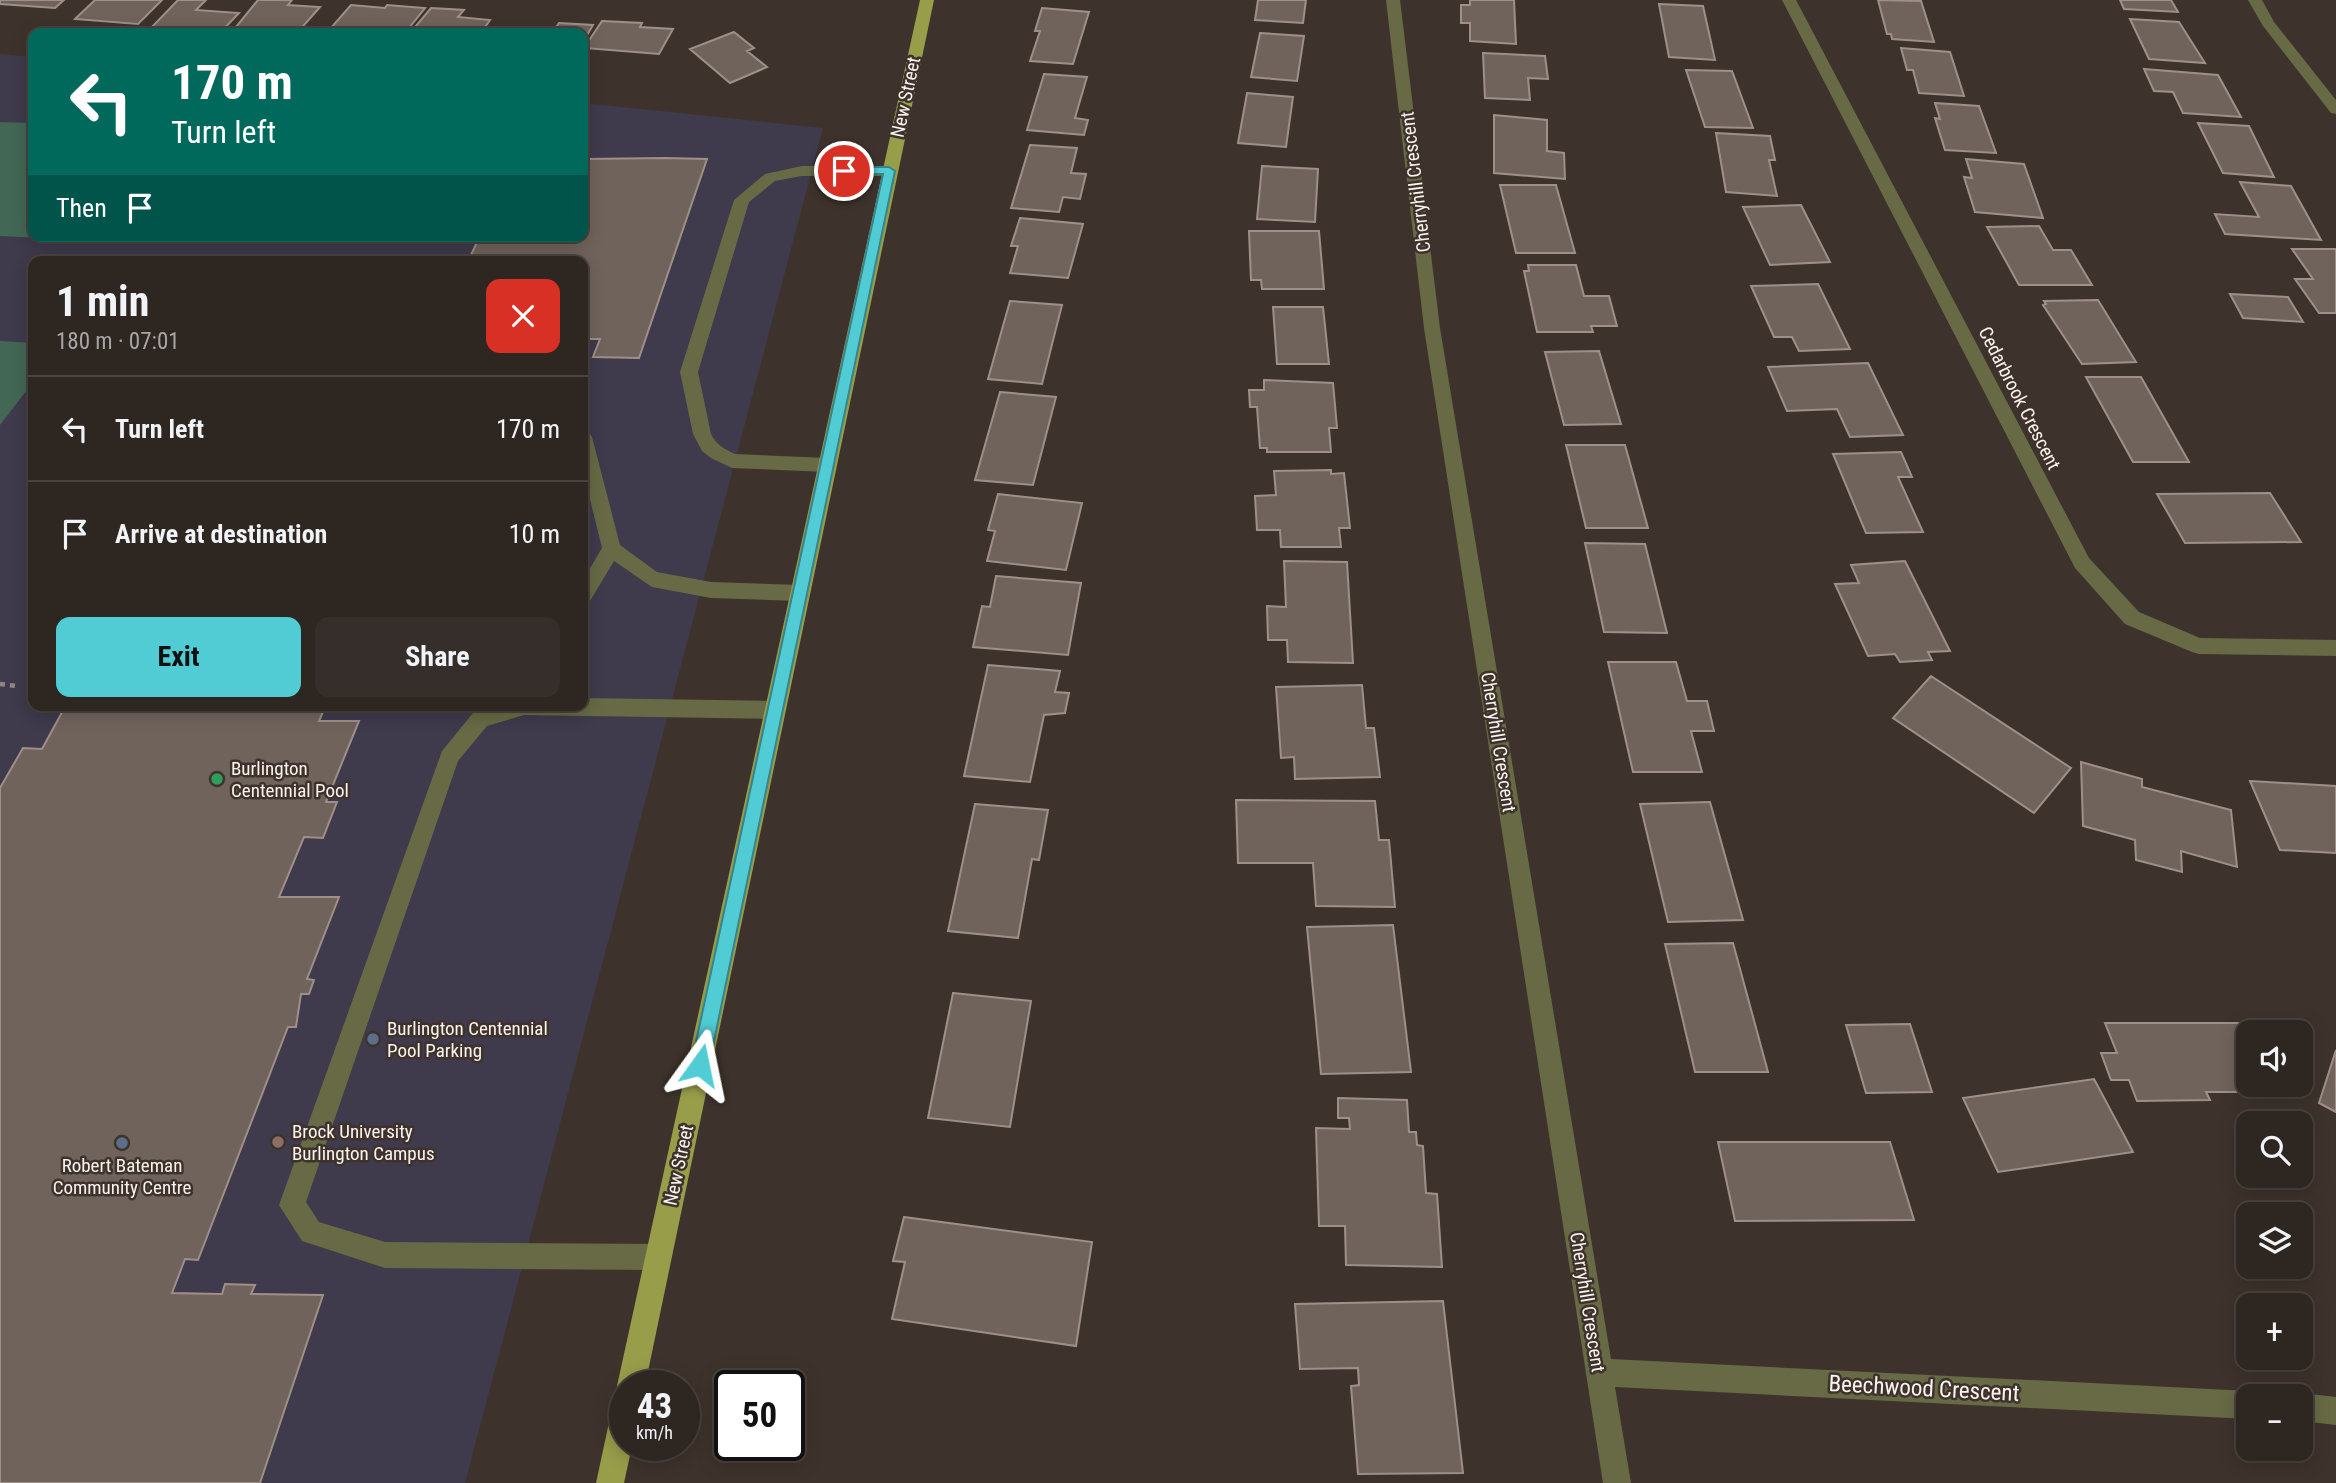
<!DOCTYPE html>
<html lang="en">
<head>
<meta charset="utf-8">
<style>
  body { margin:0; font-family:"Roboto Condensed",sans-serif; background:#362e2a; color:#f1f3f6; height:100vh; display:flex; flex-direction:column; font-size:26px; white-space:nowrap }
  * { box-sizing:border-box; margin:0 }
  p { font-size:23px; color:#a7a5a5 }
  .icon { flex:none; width:38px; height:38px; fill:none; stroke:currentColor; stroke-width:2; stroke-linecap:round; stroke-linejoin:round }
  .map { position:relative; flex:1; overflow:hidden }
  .side { position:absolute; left:28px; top:256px; width:560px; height:455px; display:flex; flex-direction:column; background:#2e2621; border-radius:14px; box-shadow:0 4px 18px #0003,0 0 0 2px #49433f }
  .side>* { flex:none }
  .top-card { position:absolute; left:28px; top:28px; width:560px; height:214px; border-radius:14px; box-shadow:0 4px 18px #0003,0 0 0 2px #49433f; background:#00695c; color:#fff; overflow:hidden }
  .tools { position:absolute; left:2236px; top:1020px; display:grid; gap:14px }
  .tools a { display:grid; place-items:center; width:77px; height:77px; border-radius:14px; background:#2e2621; box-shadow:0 4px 18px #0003,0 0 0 2px #49433f; font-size:35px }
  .speed { position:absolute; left:609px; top:1370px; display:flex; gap:14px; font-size:35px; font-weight:700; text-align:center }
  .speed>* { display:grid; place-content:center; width:91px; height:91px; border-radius:50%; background:#2e2621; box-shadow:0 4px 18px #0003,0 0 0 2px #49433f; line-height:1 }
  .speed small { font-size:18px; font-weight:400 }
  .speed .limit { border:4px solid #111; border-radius:10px; background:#fff; color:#111 }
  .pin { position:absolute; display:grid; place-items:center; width:60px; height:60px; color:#fff; margin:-30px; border:4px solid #fff; border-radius:50%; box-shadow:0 2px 7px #0007 }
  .me { position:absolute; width:77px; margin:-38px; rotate:12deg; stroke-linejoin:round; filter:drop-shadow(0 0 5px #0008) }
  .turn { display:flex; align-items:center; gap:24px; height:147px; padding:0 28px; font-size:32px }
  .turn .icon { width:91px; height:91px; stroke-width:2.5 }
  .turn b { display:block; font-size:49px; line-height:60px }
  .then { display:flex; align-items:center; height:66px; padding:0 28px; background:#0003; gap:14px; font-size:26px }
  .round { display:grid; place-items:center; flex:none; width:74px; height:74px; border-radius:14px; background:#362e2a }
  .headline { display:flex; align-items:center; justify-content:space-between; height:119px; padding:0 28px }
  h1 { font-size:42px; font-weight:700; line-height:52px }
  .button { display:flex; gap:14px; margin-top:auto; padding:14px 28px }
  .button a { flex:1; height:80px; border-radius:14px; background:#51ccd4; color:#111; font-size:28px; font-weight:700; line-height:80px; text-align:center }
  .button a+a { background:#362e2a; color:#f1f3f6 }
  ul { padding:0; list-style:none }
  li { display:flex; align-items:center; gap:21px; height:105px; padding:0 28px; border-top:2px solid #49433f }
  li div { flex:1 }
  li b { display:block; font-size:26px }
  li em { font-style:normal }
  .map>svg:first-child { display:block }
  .education { fill:#3f3a4c; fill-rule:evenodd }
  .green { fill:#436755 }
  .building { fill:#70635c; stroke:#9e9088; stroke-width:2 }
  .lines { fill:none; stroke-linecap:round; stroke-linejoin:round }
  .path { stroke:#908781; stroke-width:4.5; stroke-dasharray:5 5; stroke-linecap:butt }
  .minor { fill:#676a44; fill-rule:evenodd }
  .major { fill:#989d4a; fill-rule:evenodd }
  .route { fill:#51ccd4; stroke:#35858a; stroke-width:2 }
  .leisure-dot { fill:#2e9e5b; stroke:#3e332c; stroke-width:2.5 }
  .service-dot { fill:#5c6f8a; stroke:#3e332c; stroke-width:2.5 }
  .education-dot { fill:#8d6e63; stroke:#3e332c; stroke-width:2.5 }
  .labels { text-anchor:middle; stroke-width:5; stroke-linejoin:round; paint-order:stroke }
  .street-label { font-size:19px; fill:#fbf3ee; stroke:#3e332c }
  .poi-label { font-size:19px; fill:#fbf3ee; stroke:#3e332c; text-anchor:start }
  .near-street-label { font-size:23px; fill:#fbf3ee; stroke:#3e332c }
</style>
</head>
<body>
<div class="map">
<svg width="2336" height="1483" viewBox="0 0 2336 1483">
  <rect width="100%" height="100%" fill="#3e332c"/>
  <path class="education" d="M0 54 33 57V236H583V103L823 128 465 1483H0ZM33 261H583V705H33Z"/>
  <path class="green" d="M0 122 33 123V236H160L155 243 0 236Z
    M0 341 33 343V382L0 425Z"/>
  <path class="building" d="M0 0H64L55 8 0 4Z
    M95 0H162L138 24 75 19Z
    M178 0H206L196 10 239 13 220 33 148 31Z
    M258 0H292L288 5 320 7 298 32 253 28 249 33H231Z
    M1258 0H1306L1303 23 1255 20Z
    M1470 0H1514L1516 44 1470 41V23H1461V5H1470Z
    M1878 0 1921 1 1934 42 1892 39 1891 34H1887Z
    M2120 0H2171L2178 12 2124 9Z
    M1659 4 1703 6 1715 60 1669 57Z
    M351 5 385 8 387 5 425 8 405 33H347L349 31 330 29Z
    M431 8 464 10 458 17 490 20 481 33H410Z
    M1042 8 1089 12 1073 64 1030 61 1040 31H1035Z
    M2130 19 2179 22 2205 63 2149 59Z
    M602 21 642 23 640 27 673 29 659 54 584 48Z
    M559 23 593 25 583 42V33H552Z
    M734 32 754 48 747 51 767 67 730 83 690 49Z
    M1260 33 1304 36 1297 81 1251 77Z
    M1901 48 1950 52 1964 96 1919 93 1913 70H1907Z
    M1483 53 1545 56 1548 79 1528 78 1530 100 1485 98Z
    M2144 69 2218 75 2241 117 2183 113 2173 92 2154 91Z
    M1686 70 1732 71 1753 128 1705 127Z
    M1044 74 1087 77 1075 118 1088 120 1084 135 1027 130Z
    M1247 93 1293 97 1286 147 1238 143Z
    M1935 103 1979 106 1996 153 1945 150 1935 118 1940 119Z
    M1494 115 1547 120V151L1564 153 1565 179 1494 173Z
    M2198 123 2249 126 2274 177 2223 173Z
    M1716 133 1770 136 1775 160H1769L1777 196 1726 192Z
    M1030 145 1077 148 1071 173 1086 174 1080 199 1063 197 1059 212 1011 208Z
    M666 158 707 159 639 358 593 357 600 339H583V261H468L480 236H583V159Z
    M1966 159 2024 164 2043 218 1975 212 1964 177 1972 178Z
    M1262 166 1318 169 1315 222 1257 219Z
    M2240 182 2291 186 2321 240 2225 234 2215 214 2259 217Z
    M1500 185H1556L1575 253H1516Z
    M1801 205 1830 262 1770 265 1743 207Z
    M1020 218 1083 224 1068 278 1010 273 1018 246H1011Z
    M2039 226 2053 250H2071L2092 285H2019L1987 227Z
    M1249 231H1319L1324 289H1262L1261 280H1251Z
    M2292 249H2336V313H2319L2295 279H2313Z
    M1528 265H1576L1584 296H1609L1617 326H1591L1593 332H1537L1524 271H1529Z
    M1818 284 1850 349 1799 351 1792 337H1774L1751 286Z
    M2230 294 2288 297 2303 322 2243 318Z
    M2098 300 2136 362 2082 364 2043 305 2046 304 2044 301Z
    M1010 301 1062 305 1042 384 988 379Z
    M1273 307H1323L1329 364H1277Z
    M1599 351 1621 424 1564 425 1545 352Z
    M1868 363 1903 435 1850 437 1837 409 1787 411 1768 367Z
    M2086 377H2141L2189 462H2133Z
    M1264 380 1333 383 1337 428H1329L1331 452H1267V448H1260L1257 407H1250L1249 390H1264Z
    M1000 392 1056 397 1033 485 975 480Z
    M1566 445H1625L1648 528H1586Z
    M1901 452 1912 477H1898L1923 532 1866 533 1833 454Z
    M1331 470V474L1344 473 1350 528H1339L1341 547H1281L1280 530H1257L1255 496 1276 495 1274 471Z
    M2270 493 2301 542 2185 543 2157 494Z
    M998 494 1082 503 1066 570 987 561 995 531 988 530Z
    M1585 543 1645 544 1667 633 1604 632Z
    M1284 561 1347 562 1353 663 1288 662 1287 640H1268L1267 606 1286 607Z
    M1905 561 1950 651 1928 652 1932 660 1900 662 1895 654 1868 656 1835 584 1859 583 1851 565Z
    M996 576 1081 583 1068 655 973 647 982 606 990 607Z
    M1608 662H1676L1687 701H1707L1714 731H1691L1702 772H1633Z
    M988 665 1060 671 1055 692 1069 693 1065 713 1044 715 1030 782 964 776Z
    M1931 676 2071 768 2034 813 1893 718Z
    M1362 685 1366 728H1374L1380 777 1295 779 1294 757 1281 758 1276 687Z
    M66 705H326L319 721H359L326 802H337L323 838 304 837 279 897H339L307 979 314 980 309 994H301L296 1027H288L198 1260 185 1259 172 1293 222 1294 225 1284 255 1285 251 1294 323 1295 260 1483H0V788L23 748 42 749Z
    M2081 762 2142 779V787L2231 810 2237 867 2181 851 2182 872 2136 860 2135 840 2083 826Z
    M2250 781 2336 786V853L2280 850Z
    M1236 800 1375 801 1379 840H1389L1395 907 1316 906 1313 863H1238Z
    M1710 802 1743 920 1668 922 1640 804Z
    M975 804 1048 810 1039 860 1032 859 1018 938 948 931Z
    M1393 925 1411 1072 1321 1074 1307 927Z
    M1733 943 1768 1072H1695L1665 944Z
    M953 993 1031 1001 1010 1127 928 1118Z
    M2105 1023H2264L2268 1032H2249V1085H2293L2296 1092H2206L2210 1100 2137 1101 2129 1080H2111L2101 1053H2117Z
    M1910 1024 1932 1092 1866 1093 1846 1025Z
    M2336 1050V1112L2319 1103Z
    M2094 1079 2133 1152 1998 1172 1963 1098Z
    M1338 1098 1407 1100 1409 1132H1416L1417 1145 1423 1146 1426 1193 1437 1194 1442 1267 1346 1265 1345 1226H1319L1316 1128 1350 1129 1349 1118H1338Z
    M1718 1142H1890L1914 1220 1735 1221Z
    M904 1217 1092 1242 1076 1346 892 1319 905 1262 893 1261Z
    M1443 1301 1463 1473 1358 1474 1351 1386 1359 1385 1358 1368 1300 1369 1295 1304Z"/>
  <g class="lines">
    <path class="path" d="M0 684 17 686"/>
    <path class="minor" d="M1386 0H1400L1440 328 1611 1359 2249 1391 2259 1396H2249V1419L1615 1387 1631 1483H1603L1424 328Z
      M1782 0H1796L2089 558 2139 612 2200 638 2336 640V656L2199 654 2192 652 2125 624 2075 568Z
      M2248 0H2262L2274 22 2336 100V114L2331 113 2263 26Z
      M802 166H889L897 171 889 176H802L775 181 749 202 698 372 711 434C716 445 725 449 735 454L827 458 833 460 836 465 833 470 827 472 732 468 711 458 702 451 693 434 680 372 734 200 765 174Z
      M583 431 589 432 592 437 620 545 657 572 711 582 800 585 807 588 810 593 807 598 800 601 711 598 652 587 614 561 590 601 583 604V580L602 548 583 471Z
      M583 698 776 701 783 704 786 710 783 716 776 719 524 715 487 726 458 761 306 1202 319 1222 385 1242 659 1244 668 1248 672 1257 668 1266 659 1270 385 1268 302 1241 279 1205 442 751 473 713 480 710 497 705H583Z
      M2301 1393 2336 1397V1425L2301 1421V1396H2293Z"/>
    <path class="major" d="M920 0H934L645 1386H625V1397L617 1386Z
      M625 1399V1446H632L624 1483H596L611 1413 615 1403Z"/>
  </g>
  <path class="route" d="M889 167 895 171 709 1065 706 1071 700 1074 693 1071 691 1065 883 174H844L838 171 844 167Z"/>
  <circle class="leisure-dot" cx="217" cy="779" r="7"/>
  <g class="service-dot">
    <circle cx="373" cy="1039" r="7"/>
    <circle cx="122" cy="1143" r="7"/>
  </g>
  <circle class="education-dot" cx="278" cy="1142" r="7"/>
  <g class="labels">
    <g class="street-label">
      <text transform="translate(905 97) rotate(-78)" y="7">New Street</text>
      <text transform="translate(1415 182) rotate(-97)" y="7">Cherryhill Crescent</text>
      <text transform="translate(2020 398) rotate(63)" y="7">Cedarbrook Crescent</text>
      <text transform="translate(1499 742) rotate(81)" y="7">Cherryhill Crescent</text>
      <text transform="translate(678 1165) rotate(-78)" y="7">New Street</text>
      <text transform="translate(1588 1302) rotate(81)" y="7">Cherryhill Crescent</text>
    </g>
    <g class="poi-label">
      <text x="231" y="775">Burlington<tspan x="231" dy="22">Centennial Pool</tspan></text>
      <text x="387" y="1035">Burlington Centennial<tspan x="387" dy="22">Pool Parking</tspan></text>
      <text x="292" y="1138">Brock University<tspan x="292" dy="22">Burlington Campus</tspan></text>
      <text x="122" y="1172" text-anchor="middle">Robert Bateman<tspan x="122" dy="22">Community Centre</tspan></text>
    </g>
    <g class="near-street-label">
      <text transform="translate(1924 1388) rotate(3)" y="8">Beechwood Crescent</text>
    </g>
  </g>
</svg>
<div class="tools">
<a><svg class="icon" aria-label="sound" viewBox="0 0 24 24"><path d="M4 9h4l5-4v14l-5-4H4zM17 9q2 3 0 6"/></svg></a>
<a><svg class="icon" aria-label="search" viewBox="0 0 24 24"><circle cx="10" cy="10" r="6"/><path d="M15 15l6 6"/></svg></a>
<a><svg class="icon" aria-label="layers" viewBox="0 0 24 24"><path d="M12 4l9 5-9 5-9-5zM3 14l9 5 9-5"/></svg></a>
<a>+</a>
<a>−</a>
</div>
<div class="speed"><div>43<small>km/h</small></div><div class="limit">50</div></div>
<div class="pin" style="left:844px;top:171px;background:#d93025"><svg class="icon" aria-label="arrive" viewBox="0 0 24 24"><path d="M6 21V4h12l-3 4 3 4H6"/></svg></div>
<svg class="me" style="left:700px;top:1065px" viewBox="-20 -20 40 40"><path d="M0-17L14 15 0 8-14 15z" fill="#51ccd4" stroke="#fff" stroke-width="4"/></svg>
<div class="top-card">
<div class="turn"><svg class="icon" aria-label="left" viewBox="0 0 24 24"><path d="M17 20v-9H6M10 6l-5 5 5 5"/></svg><div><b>170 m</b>Turn left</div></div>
<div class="then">Then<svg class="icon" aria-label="arrive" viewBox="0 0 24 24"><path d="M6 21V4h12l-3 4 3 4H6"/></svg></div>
</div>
<section class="side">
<div class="headline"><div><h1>1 min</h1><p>180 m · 07:01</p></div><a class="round" style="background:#d93025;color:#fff"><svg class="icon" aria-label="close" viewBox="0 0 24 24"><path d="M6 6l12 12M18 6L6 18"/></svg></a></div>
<ul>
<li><svg class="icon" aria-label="left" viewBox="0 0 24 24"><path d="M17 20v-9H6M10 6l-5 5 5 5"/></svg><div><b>Turn left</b></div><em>170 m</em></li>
<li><svg class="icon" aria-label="arrive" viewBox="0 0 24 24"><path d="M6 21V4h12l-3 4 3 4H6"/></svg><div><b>Arrive at destination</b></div><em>10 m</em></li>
</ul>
<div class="button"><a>Exit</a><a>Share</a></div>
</section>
</div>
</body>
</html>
